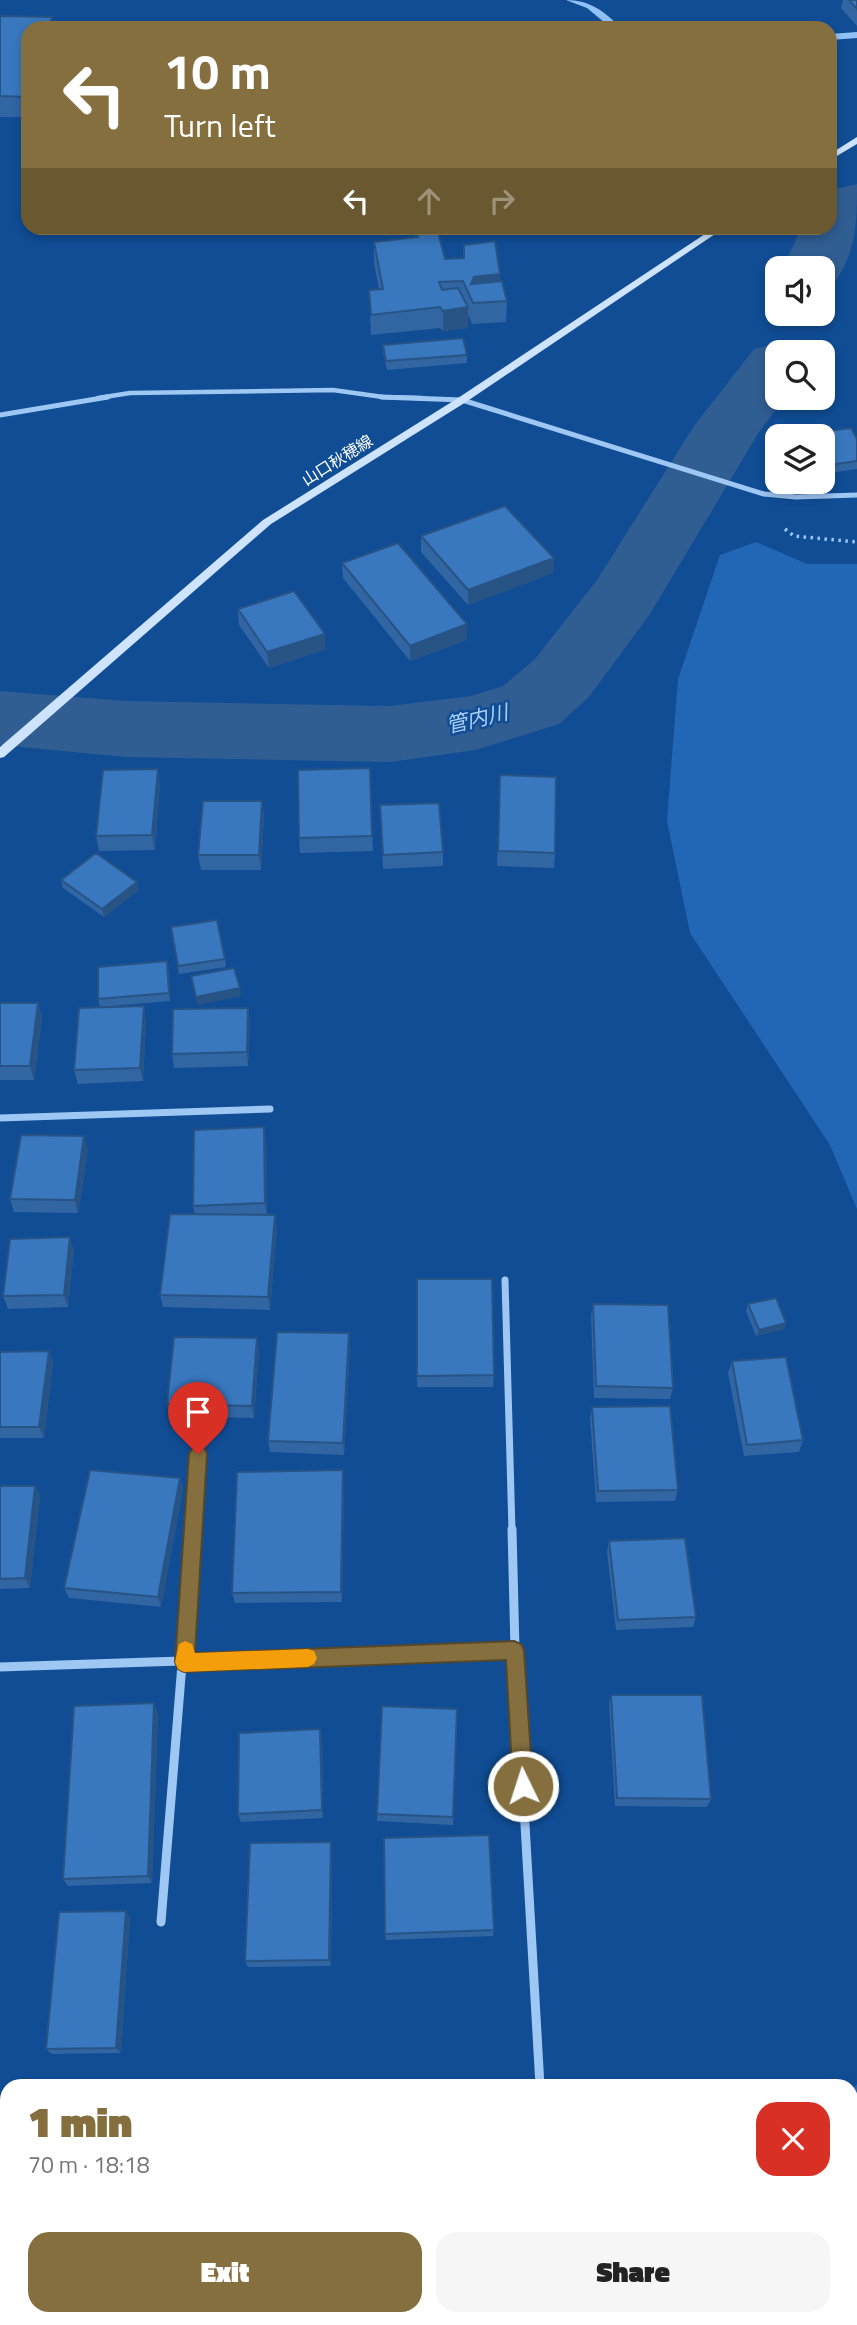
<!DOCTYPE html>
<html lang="en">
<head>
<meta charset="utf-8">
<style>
  body { margin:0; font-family:"Titillium Web","Noto Sans JP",sans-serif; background:#f6f6f6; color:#222; height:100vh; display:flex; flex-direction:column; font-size:26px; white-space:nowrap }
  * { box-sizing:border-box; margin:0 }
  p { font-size:23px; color:#767676 }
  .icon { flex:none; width:38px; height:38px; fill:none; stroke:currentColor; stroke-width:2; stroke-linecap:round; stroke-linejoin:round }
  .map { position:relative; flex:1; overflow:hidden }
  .sheet { position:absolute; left:0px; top:2079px; width:858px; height:247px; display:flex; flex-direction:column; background:#fff; border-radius:21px 21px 0 0; box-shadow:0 4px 10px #0003 }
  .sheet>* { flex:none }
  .top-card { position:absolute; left:21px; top:21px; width:816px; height:214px; border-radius:21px; box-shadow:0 4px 10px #0003; background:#856f3e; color:#fff; overflow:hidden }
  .fabs { position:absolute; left:765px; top:256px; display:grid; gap:14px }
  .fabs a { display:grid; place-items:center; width:70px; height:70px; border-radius:14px; background:#fff; box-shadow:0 4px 10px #0003; font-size:35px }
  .pin { position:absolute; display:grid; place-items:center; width:60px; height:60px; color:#fff; margin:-72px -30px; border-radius:50% 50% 50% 0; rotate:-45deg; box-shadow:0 0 7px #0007 }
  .pin .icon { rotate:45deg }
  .me { position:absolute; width:77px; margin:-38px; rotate:356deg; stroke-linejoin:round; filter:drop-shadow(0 0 5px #0008) }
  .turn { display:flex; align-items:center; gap:24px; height:147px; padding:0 28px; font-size:32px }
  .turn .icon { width:91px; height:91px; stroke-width:2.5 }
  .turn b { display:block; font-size:49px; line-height:60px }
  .lanes { display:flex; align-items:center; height:66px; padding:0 28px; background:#0003; justify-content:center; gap:35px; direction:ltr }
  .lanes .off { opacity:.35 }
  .round { display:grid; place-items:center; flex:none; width:74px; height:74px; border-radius:21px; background:#f6f6f6 }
  .head { display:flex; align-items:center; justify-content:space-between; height:119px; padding:0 28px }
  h1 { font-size:42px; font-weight:800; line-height:52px; color:#856f3e }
  .cta { display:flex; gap:14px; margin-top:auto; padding:14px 28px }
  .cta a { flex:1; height:80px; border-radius:21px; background:#856f3e; color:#fff; font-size:28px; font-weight:800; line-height:80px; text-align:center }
  .cta a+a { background:#f6f6f6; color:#222 }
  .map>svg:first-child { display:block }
  .green { fill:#2267b5 }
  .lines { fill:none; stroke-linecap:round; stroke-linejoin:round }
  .stream { fill:#90c2f7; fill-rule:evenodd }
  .river { fill:#305d92; fill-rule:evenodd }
  .path { stroke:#9fc7f4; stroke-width:3.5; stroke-dasharray:2.5 4.5; stroke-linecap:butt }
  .street-far3 { stroke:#9fc7f4; stroke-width:4.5 }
  .street-far2 { stroke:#9fc7f4; stroke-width:5 }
  .street-far1 { stroke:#9fc7f4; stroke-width:7 }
  .street { stroke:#9fc7f4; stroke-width:9 }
  .secondary { fill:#cee3fd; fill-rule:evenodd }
  .wall { fill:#3166a3 }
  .shaded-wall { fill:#285385 }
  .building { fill:#3977be; stroke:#285385; stroke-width:2 }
  .route { fill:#856f3e; stroke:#564828; stroke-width:2 }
  .slow { fill:#f59e0b }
  .labels { text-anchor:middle; stroke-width:5; stroke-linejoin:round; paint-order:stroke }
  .far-street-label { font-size:16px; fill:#fff; stroke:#104d95 }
  .water-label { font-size:21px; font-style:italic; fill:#abd1fb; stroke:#104d95 }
</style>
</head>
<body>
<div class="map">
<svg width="857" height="2325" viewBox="0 0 857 2325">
  <rect width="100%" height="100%" fill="#104d95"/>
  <path class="green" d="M756 542 807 564H857V1209L830 1145 690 933 667 821 678 679 720 555Z
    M857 2084V2325H748L747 2319H850V2092Z"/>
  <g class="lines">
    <path class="stream" d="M566 0C590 0 604 11 621 28H611L587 8Z
      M857 32V38L830 40V34Z"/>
    <path class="river" d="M857 184C857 222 857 248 836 281L822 285V268H783L801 228H830V195L836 189Z
      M777 343 802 352H777V397H785L759 432 650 614 589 697 559 724 476 750 390 762 126 757 0 745V691L126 701 390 706 471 696 503 686 535 659 597 580 694 426 754 349Z"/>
    <path class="path" d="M785 529 794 536 857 542"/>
    <path class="street-far3" d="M98 398 130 393 333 390 383 397 422 398"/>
    <path class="street-far2" d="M381 397 462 400 764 494 796 497 857 495
      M0 415 108 397"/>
    <path class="street-far1" d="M0 1118 270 1109
      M505 1280 512 1531
      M193 1531 198 1454"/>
    <path class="street" d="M512 1529 515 1650
      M0 1667 515 1650 540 2086
      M161 1922 193 1529
      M554 2319V2325"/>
    <path class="secondary" d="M857 137V144L830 160V154Z
      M714 228H724L466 402 271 524 4 757 0 758V747L263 520 458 398Z"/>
  </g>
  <path class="wall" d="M843 0H857V26L841 8Z
    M0 16 52 17 54 28H28V117H0Z
    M415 228 445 259 500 274V281L507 301 506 322 472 324 468 314V328L443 331 440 328 371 335 369 290H379L374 262V242L415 238Z
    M383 345 467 355V363L387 370 383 353Z
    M805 434 857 439V469L822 474V436H804Z
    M421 536 554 558 553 573 468 605 421 552Z
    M342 563 467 624V640L410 661 343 578Z
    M238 609 326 649 269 668 239 625Z
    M370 768 373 851 300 853 299 838Z
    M500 775 555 853 554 868 497 866Z
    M160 784 155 850 99 851 96 836Z
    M262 801 264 816 261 870H201L198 855Z
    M380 805 443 852V866L383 869Z
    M61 880 139 890 104 917 63 888Z
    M171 927 225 959 226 967 179 974Z
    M169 969 170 1001 100 1007 98 999Z
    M0 1003H38L42 1017 34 1080H0Z
    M248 1008 250 1022 248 1066 174 1068 172 1054Z
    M146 1020 143 1081 78 1084 74 1070Z
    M264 1127 266 1140 267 1215 277 1228 270 1310 163 1307 160 1295 195 1214 193 1206Z
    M88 1149 78 1213 14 1212 10 1199Z
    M74 1250 68 1307 8 1309 3 1296Z
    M417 1279 494 1375 493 1387H417Z
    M593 1304 673 1388 670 1399 594 1398 591 1316Z
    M748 1304 786 1323 784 1329 756 1336 746 1311Z
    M350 1346 344 1455 270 1452 268 1441Z
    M259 1350 254 1418 170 1416 167 1404Z
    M49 1351 53 1363 44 1438H0V1352Z
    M732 1361 803 1440 799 1452 744 1456 728 1373Z
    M592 1407 678 1490 675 1501 596 1502 590 1418Z
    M180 1478 183 1489 161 1607 69 1598 64 1588Z
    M344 1481 342 1602 235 1603 232 1593Z
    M0 1486H35L40 1497 30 1588 0 1589Z
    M609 1541 696 1617 693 1627 616 1630 607 1552Z
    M611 1695 711 1799 707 1807 615 1806 609 1704Z
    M457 1709 453 1825 377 1821V1814Z
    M158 1712 152 1883 68 1886 63 1879Z
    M320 1729 322 1738 323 1818 241 1822 238 1814Z
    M332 1849 331 1966 248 1967 245 1961Z
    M130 1917 121 2053 52 2054 46 2049Z
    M494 1930 493 1936 386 1940 385 1934Z"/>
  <path class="shaded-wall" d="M52 17 54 28H48Z
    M28 90V110L26 97Z
    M500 274 499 295 471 284 474 277Z
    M468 307V328L443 331V311Z
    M554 558 553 573 468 605V590Z
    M467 624V640L410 661V646Z
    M325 634 326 649 269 668 267 652Z
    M158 769 160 784 155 850 152 835Z
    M262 801 264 816 261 870 259 855Z
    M137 882 139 890 104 917 102 909Z
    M167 961 169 969 170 1001 169 993Z
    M240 988 241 996 197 1005 196 997Z
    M38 1003 42 1017 34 1080 30 1066Z
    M144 1006 146 1020 143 1081 140 1068Z
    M248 1008 250 1022 248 1066 247 1052Z
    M264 1127 266 1140 267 1216 265 1203Z
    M84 1136 88 1149 78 1213 75 1200Z
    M275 1215 277 1228 270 1310 268 1297Z
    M70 1237 74 1250 68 1307 64 1295Z
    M786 1323 784 1329 756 1336 759 1330Z
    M349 1333 350 1346 344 1455 343 1443Z
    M257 1338 259 1350 254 1418 252 1406Z
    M49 1351 53 1363 44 1438 39 1427Z
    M343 1470 344 1481 342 1602 341 1592Z
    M180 1478 183 1489 161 1607 158 1597Z
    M35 1486 40 1497 30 1588 25 1578Z
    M154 1703 158 1712 152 1883 148 1876Z
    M320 1729 322 1738 323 1818 322 1810Z
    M331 1842 332 1849 331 1966 329 1960Z
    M126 1911 130 1917 121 2053 116 2048Z
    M36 2319H44L45 2325H37Z"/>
  <path class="building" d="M849 0H857V9Z
    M0 16 52 17 48 28H28V90L26 97 0 96Z
    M415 228H437L445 259 464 258V245L495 241 500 274 474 277 471 284 502 281 507 301 473 303 463 281 439 282 442 290 458 288 468 307 443 311 440 307 371 315 369 290 383 289 374 242 418 237Z
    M463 338 467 355 386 361 383 345Z
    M851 428 857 439V461L822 466V436H806L805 434Z
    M505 506 554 558 468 590 421 536Z
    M398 543 467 624 410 646 342 563Z
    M294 591 325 634 267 652 238 609Z
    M370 768 372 836 299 838 298 770Z
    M158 769 152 835 96 836 103 770Z
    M500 775 556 777 555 853 498 851Z
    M203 801H262L259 855H198Z
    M439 803 443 852 383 855 380 805Z
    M96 853 137 882 102 909 61 880Z
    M217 920 225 959 178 966 171 927Z
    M167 961 169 993 98 999V967Z
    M234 968 240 988 196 997 191 976Z
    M0 1003H38L30 1066H0Z
    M144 1006 140 1068 74 1070 79 1008Z
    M248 1008 247 1052 172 1054 173 1009Z
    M264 1127 265 1203 193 1206 194 1130Z
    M21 1135 84 1136 75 1200 10 1199Z
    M170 1214 275 1215 268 1297 160 1295Z
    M70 1237 64 1295 3 1296 10 1239Z
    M417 1279H492L494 1375 417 1376Z
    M776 1298 786 1323 759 1330 748 1304Z
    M593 1304 668 1305 673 1388 596 1386Z
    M277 1332 349 1333 343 1443 268 1441Z
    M174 1337 257 1338 252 1406 167 1404Z
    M49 1351 39 1427H0V1352Z
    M786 1357 803 1440 747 1445 732 1361Z
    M670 1406 678 1490 598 1491 592 1407Z
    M90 1470 180 1478 158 1597 64 1588Z
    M343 1470 341 1592 232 1593 237 1472Z
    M0 1486H35L25 1578 0 1579Z
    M685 1538 696 1617 618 1620 609 1541Z
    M611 1695H702L711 1799 617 1798Z
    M154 1703 148 1876 63 1879 74 1706Z
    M382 1706 457 1709 453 1817 377 1814Z
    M320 1729 322 1810 238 1814 239 1733Z
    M489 1835 494 1930 385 1934 384 1838Z
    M331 1842 329 1960 245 1961 250 1843Z
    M126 1911 116 2048 46 2049 59 1912Z
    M7 2180V2319H36L37 2325H0V2182Z"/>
  <path class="route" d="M198 1446 205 1449 207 1454 195 1653 514 1641 521 1644 524 1650 533 1786 530 1793 523 1796 516 1793 513 1786 506 1660 184 1672 178 1669 175 1662 189 1454 192 1449Z"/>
  <path class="slow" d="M185 1641 192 1644 195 1653 308 1649 314 1651 317 1658 314 1664 308 1667 184 1672 178 1669 175 1662 179 1644Z"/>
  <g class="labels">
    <g class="far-street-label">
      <text transform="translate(337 460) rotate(-32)" y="6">山口秋穂線</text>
    </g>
    <g class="water-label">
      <text transform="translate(477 719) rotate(-13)" y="7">管内川</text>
    </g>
  </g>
</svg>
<div class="fabs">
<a><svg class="icon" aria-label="sound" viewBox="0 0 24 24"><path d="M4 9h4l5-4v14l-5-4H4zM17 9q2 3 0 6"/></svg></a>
<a><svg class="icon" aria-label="search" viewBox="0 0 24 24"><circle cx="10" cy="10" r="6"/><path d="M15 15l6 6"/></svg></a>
<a><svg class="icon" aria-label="layers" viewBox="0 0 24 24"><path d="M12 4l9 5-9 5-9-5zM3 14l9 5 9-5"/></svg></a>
</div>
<div class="pin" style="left:198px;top:1454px;background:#d93025"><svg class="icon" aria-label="arrive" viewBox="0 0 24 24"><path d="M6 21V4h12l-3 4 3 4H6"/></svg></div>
<svg class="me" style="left:523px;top:1786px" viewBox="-20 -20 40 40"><circle r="17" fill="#856f3e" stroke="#fff" stroke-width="3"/><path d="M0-11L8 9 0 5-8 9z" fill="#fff"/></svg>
<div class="top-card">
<div class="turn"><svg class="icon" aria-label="left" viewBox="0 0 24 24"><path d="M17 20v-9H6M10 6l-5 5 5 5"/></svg><div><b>10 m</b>Turn left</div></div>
<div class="lanes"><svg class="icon" aria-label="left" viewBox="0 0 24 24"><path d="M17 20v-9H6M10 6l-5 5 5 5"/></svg><svg class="icon off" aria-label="ahead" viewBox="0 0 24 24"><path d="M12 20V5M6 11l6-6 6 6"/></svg><svg class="icon off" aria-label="right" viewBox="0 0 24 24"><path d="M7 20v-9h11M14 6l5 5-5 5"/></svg></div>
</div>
<section class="sheet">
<div class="head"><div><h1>1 min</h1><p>70 m · 18:18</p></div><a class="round" style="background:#d93025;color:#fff"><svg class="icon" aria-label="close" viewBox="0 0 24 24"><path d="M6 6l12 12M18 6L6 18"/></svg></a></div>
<div class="cta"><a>Exit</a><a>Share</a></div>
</section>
</div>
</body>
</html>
